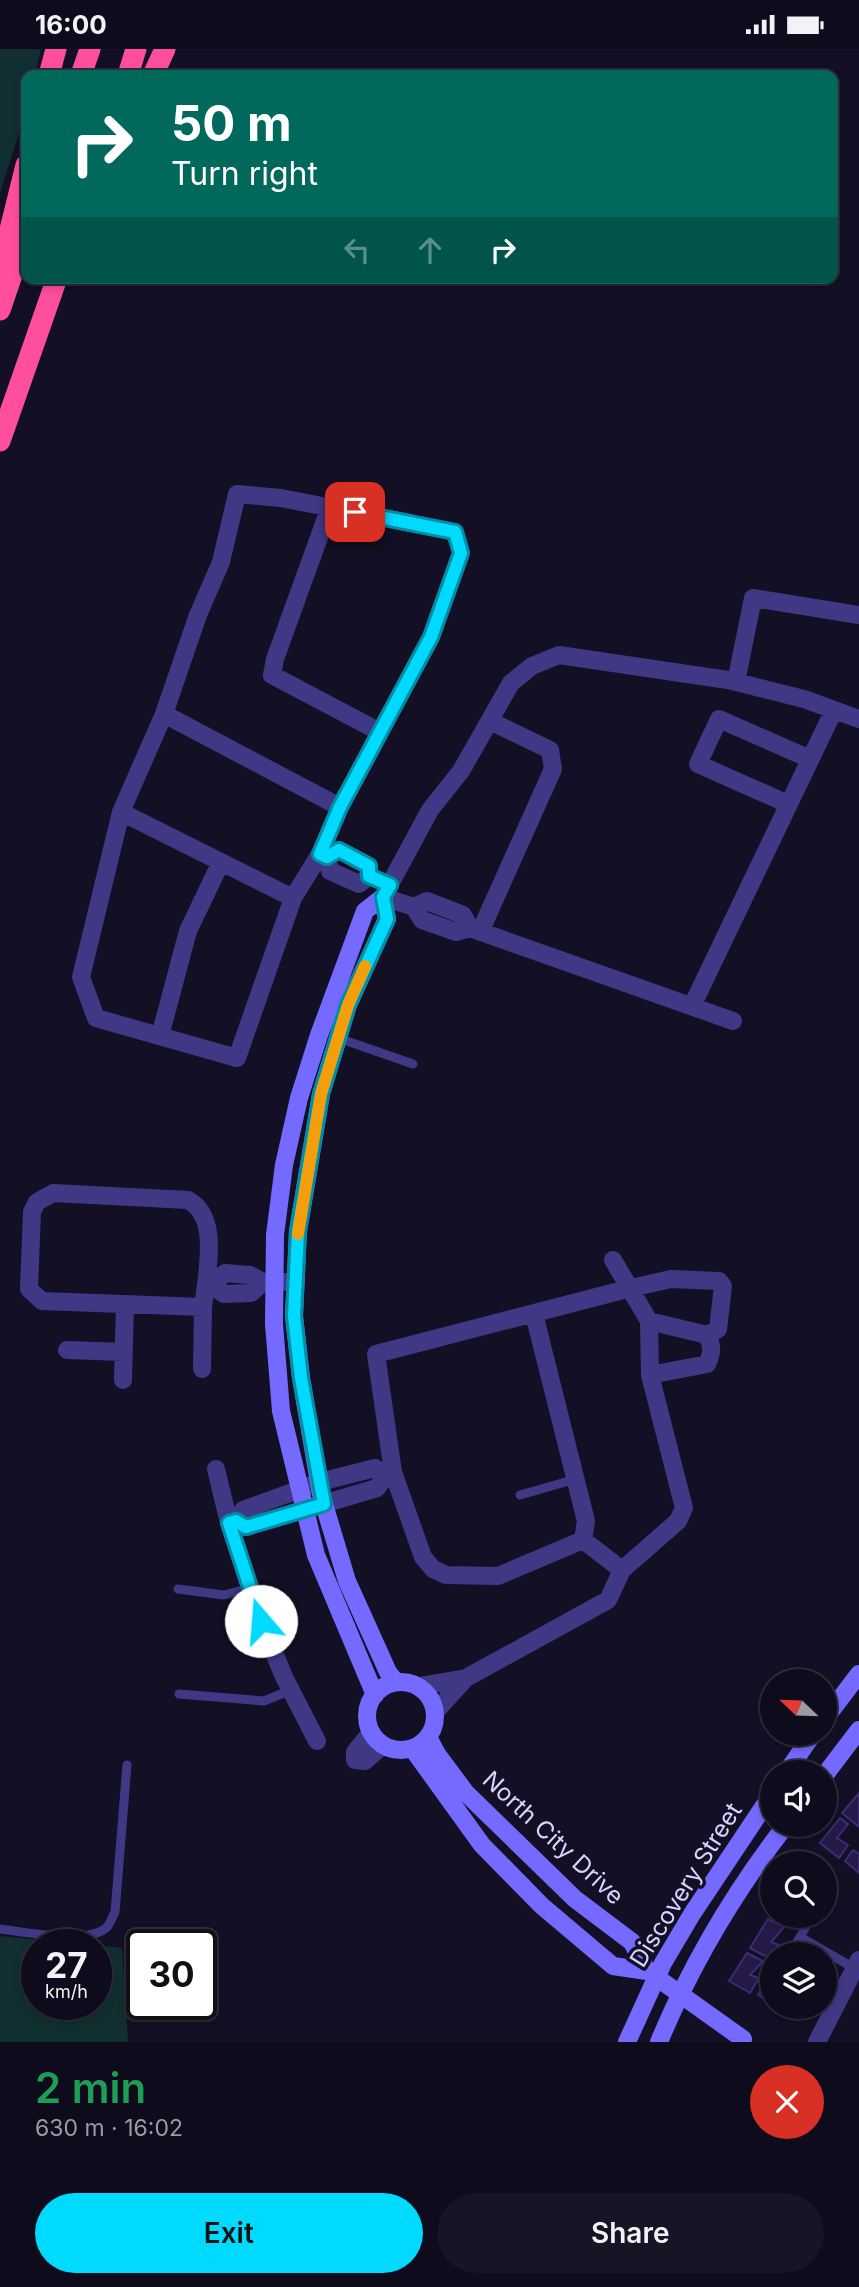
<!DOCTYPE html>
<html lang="en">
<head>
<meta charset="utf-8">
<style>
  body { margin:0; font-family:Inter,sans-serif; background:#171425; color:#f1f3f6; height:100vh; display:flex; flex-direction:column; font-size:26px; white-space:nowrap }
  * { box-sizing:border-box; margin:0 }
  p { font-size:23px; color:#9b9ba3 }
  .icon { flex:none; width:38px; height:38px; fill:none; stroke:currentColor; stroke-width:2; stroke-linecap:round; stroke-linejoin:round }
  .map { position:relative; height:1993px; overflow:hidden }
  .sheet { display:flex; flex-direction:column; background:#0e0b1c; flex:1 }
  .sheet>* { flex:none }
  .banner { position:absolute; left:21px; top:21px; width:817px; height:214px; border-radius:14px; box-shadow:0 4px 10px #0003,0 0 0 2px #2e2b3b; background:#00695c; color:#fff; overflow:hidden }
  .needle { width:46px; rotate:293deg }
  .tools { position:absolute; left:760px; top:1620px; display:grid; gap:14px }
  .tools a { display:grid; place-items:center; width:77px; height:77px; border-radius:50%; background:#0e0b1c; box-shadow:0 4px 10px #0003,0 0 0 2px #2e2b3b; font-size:35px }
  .speed { position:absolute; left:21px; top:1880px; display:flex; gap:14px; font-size:35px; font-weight:700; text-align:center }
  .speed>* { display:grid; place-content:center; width:91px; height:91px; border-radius:50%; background:#0e0b1c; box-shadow:0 4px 10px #0003,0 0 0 2px #2e2b3b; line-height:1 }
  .speed small { font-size:18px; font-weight:400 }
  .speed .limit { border:4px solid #111; border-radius:10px; background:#fff; color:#111 }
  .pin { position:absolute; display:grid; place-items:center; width:60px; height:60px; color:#fff; margin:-30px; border-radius:14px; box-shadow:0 4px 10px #0006 }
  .me { position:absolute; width:77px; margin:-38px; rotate:342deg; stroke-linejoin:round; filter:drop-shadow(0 0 5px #0008) }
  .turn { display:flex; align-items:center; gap:24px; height:147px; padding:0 35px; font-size:32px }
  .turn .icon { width:91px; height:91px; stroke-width:2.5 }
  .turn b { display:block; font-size:49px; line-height:60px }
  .lanes { display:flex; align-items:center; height:66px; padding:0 35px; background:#0003; justify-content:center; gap:35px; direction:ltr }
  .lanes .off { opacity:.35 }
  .round { display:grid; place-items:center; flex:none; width:74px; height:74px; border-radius:37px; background:#171425 }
  .headline { display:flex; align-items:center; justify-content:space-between; height:119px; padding:0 35px }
  h1 { font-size:42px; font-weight:600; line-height:52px; color:#1e9e55 }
  .cta { display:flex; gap:14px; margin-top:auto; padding:14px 35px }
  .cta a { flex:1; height:80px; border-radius:42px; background:#00dafe; color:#111; font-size:28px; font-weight:600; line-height:80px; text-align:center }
  .cta a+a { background:#171425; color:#f1f3f6 }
  .status { display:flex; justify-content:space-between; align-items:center; height:49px; padding:0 35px; background:#0e0b1c; direction:ltr }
  .status svg { height:19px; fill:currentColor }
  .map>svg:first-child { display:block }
  .green { fill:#112f30 }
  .building { fill:#251a47; stroke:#3d2c73; stroke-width:2 }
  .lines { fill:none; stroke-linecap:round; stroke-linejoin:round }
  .lane { stroke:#3f3985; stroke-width:9 }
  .street { stroke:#3f3985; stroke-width:18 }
  .secondary { stroke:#746aff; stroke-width:18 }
  .highway { stroke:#ff4e9b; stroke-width:21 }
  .route-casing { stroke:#008ea5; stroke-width:18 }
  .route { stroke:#00dafe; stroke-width:12 }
  .slow { stroke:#f59e0b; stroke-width:12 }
  .labels { text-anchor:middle; stroke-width:7; stroke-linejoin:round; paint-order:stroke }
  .street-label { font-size:24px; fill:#dad3ff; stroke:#130f25 }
</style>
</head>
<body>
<div class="status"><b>16:00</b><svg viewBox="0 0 49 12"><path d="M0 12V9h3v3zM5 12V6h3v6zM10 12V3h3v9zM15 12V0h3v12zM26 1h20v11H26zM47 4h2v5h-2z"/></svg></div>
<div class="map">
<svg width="859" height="1993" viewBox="0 0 859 1993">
  <rect width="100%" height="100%" fill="#130f25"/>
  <path class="green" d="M0 0H41L35 26H26V62L0 144Z
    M0 1887 84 1895H37V1955H96V1896L122 1899 128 1993H0Z"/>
  <path class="building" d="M859 1744V1778L842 1764Z
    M840 1769 848 1775 837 1789 848 1796 839 1809 820 1794Z
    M853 1801 859 1805V1824L845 1812Z
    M768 1870 784 1878 771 1893 779 1896 771 1910 750 1899Z
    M747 1904 763 1912 750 1926 759 1929 750 1944 729 1932Z
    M765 1934 772 1939V1955L758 1946Z
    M777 1958H802L795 1970Z"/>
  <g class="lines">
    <path class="lane" d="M338 989 413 1015
      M520 1446 576 1430
      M178 1540 224 1546 250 1539
      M179 1645 264 1652 291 1641
      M812 1867 800 1888 854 1919
      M0 1880C25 1883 89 1896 107 1878 111 1874 112 1868 115 1863L127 1716
      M789 1906 800 1888"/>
    <path class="street" d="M330 458 275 610 272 626 380 683
      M736 633 753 549 859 566
      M164 665 121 763 293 849 320 805
      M788 755 698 715 719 670 810 710
      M340 758 431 588 461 504 455 483 281 449 237 445 221 513 198 566 164 665 340 758 320 805 327 808 330 822 359 835 369 827
      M121 763 81 928 96 969 237 1009 293 849
      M327 808 339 801 369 817V827
      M414 858 427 852 463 866 470 879
      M480 883 553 720 550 701 490 672
      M692 957 834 661
      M733 972 470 879 456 883 422 871 414 858 383 848 430 761 461 722 511 634 532 617 559 606 728 631 804 650 859 670
      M160 987 188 882 221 813
      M206 1236 203 1258 42 1252 29 1240 32 1163 37 1153 53 1144 188 1151C216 1166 209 1208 206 1236H211L224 1245 251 1244 263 1233
      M211 1236 225 1224 250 1226 263 1233H296
      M649 1272 650 1326
      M67 1301 124 1303
      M202 1320 203 1258
      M123 1331 125 1255
      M216 1420 229 1474 236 1472 246 1478 377 1439 386 1426 393 1423 376 1305 631 1239 671 1230 719 1232 723 1237 718 1280 707 1286 649 1272 613 1211
      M393 1423 423 1508 433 1520 446 1526 498 1527 583 1491 586 1472 534 1265
      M236 1472 243 1461 320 1433 375 1419 386 1426
      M229 1474 261 1572 284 1628 317 1692
      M583 1491 622 1521
      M466 1629 608 1551 622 1521 678 1472 684 1459 650 1326 707 1315C712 1305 713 1297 707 1286
      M420 1637 466 1629 435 1663
      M371 1683 355 1703V1711L365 1712 383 1696
      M817 1993 859 1911"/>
    <path class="secondary" d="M367 1667a34 34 0 1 1 68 0a34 34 0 1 1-68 0Z
      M375 1646 316 1506 281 1362 274 1275 275 1186 284 1116 299 1049 319 986 365 862 383 848 387 870 348 956 321 1045 298 1182 294 1267 301 1329 321 1445 347 1532 388 1623 396 1633
      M824 1671 859 1625
      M428 1688 437 1705 466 1744 575 1850 632 1893 647 1922
      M412 1699 482 1796 542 1857 613 1917 647 1922
      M786 1724 813 1685
      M824 1727 859 1681
      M656 1928 743 1990
      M627 1993 663 1914 692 1865 772 1745
      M659 1993C691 1916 735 1842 786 1776"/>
    <path class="highway" d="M49 26 56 0
      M81 26 90 0
      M128 26 136 0
      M153 26 165 0
      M0 221 26 116
      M0 261 26 185
      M0 392 57 229"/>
  </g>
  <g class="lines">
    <defs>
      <path id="route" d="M261 1572 229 1474 236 1472 246 1478 324 1455 301 1329 294 1267 298 1182 321 1045 348 956 387 870 383 848 390 836 369 827V817L339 801 327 808 320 805 340 758 431 588 461 504 455 483 355 463"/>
    </defs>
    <use href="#route" class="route-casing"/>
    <use href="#route" class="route"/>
    <path class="slow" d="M298 1185 321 1045 348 956 365 917"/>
  </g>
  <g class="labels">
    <g class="street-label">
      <text transform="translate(553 1789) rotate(43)" y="8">North City Drive</text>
      <text transform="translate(686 1836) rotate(-58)" y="8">Discovery Street</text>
    </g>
  </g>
</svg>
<div class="tools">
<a><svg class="needle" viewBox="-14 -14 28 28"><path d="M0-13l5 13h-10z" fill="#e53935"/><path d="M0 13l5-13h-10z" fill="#9b9ba3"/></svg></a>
<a><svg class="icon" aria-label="sound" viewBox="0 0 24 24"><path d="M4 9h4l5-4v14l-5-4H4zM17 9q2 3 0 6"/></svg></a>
<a><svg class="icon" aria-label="search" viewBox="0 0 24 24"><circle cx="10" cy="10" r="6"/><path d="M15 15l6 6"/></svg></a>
<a><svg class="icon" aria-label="layers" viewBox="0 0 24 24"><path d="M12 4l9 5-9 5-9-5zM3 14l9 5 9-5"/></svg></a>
</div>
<div class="speed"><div>27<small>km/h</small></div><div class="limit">30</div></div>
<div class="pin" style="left:355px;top:463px;background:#d93025"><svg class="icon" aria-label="arrive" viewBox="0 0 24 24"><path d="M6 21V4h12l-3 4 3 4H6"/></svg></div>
<svg class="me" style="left:261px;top:1572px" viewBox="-20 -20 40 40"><circle r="19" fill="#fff"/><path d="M0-13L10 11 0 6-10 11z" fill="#00dafe"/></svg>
<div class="banner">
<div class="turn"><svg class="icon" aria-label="right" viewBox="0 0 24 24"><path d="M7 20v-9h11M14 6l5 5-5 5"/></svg><div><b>50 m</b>Turn right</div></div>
<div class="lanes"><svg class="icon off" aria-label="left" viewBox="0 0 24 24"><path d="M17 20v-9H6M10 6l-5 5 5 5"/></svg><svg class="icon off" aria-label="ahead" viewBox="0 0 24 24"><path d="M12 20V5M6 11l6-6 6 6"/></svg><svg class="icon" aria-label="right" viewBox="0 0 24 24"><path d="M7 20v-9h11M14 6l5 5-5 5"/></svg></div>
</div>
</div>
<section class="sheet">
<div class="headline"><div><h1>2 min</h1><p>630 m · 16:02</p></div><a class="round" style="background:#d93025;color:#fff"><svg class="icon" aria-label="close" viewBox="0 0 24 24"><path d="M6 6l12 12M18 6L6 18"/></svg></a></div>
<div class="cta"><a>Exit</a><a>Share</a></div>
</section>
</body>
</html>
